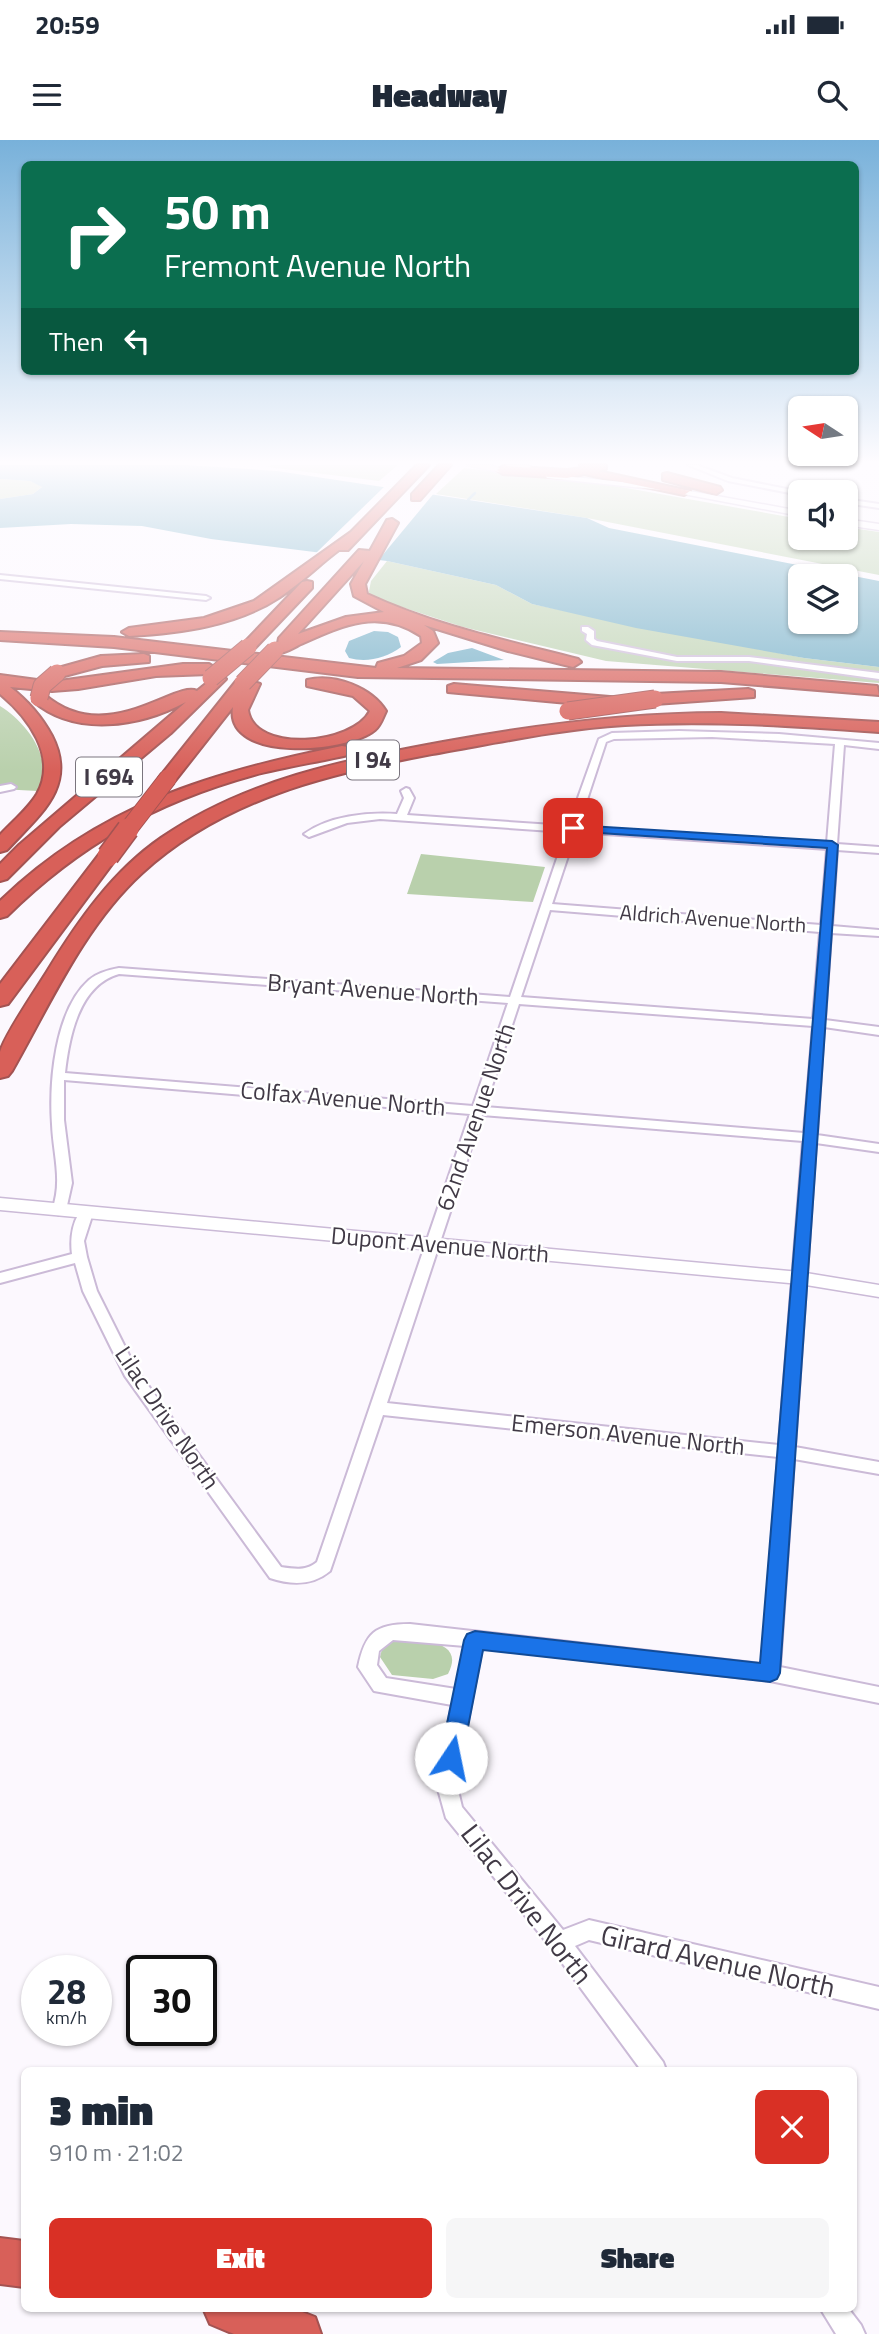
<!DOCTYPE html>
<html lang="en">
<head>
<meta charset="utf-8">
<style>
  body { margin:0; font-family:"Titillium Web",sans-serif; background:#f6f6f7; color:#1f2937; height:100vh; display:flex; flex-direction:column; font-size:26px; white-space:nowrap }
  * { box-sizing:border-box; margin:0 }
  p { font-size:23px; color:#747a83 }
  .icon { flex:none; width:38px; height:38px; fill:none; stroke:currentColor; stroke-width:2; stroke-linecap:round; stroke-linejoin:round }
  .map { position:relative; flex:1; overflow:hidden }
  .details { position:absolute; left:21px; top:1927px; width:836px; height:245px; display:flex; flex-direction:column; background:#fff; border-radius:10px; box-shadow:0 2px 5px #0004 }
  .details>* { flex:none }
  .banner { position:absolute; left:21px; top:21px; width:838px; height:214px; border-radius:10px; box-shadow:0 2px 5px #0004; background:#0b6e4f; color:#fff; overflow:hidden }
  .needle { width:46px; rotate:282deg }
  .controls { position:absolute; left:788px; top:256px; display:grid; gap:14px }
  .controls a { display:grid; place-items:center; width:70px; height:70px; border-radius:10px; background:#fff; box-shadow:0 2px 5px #0004; font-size:35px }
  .speed { position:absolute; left:21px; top:1815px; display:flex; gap:14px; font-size:35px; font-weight:700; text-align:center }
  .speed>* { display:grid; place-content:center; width:91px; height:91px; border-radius:50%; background:#fff; box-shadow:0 2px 5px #0004; line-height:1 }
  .speed small { font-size:18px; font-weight:400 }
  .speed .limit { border:4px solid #111; border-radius:10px; background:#fff; color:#111 }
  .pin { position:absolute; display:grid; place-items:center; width:60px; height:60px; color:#fff; margin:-30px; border-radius:14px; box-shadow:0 4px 10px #0006 }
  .me { position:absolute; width:77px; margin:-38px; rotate:11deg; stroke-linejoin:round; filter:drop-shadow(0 0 5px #0008) }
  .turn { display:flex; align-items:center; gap:24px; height:147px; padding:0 28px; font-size:32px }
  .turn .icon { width:91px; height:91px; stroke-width:2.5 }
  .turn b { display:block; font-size:49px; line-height:60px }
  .then { display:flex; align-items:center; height:66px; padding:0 28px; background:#0003; gap:14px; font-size:26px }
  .round { display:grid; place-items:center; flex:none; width:74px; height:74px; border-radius:10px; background:#f6f6f7 }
  .summary { display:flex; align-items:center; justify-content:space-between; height:119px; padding:0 28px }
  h1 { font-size:42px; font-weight:800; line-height:52px }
  .primary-button { display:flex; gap:14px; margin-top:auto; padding:14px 28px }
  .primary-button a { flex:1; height:80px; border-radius:10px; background:#d93025; color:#fff; font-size:28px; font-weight:800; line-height:80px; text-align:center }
  .primary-button a+a { background:#f6f6f7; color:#1f2937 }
  .status { display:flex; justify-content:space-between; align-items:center; height:49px; padding:0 35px; background:#fff; direction:ltr }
  .status svg { height:19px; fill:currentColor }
  header { display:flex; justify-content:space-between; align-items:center; height:91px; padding:0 28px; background:#fff; font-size:32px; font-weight:800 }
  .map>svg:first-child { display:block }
  .green { fill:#b9d0ac }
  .water { fill:#70adc5; fill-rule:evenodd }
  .pier { fill:#fcf8fe }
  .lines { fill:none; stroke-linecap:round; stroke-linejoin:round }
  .stream { stroke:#70adc5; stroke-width:2.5 }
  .minor-casing { stroke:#cbbad7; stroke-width:4 }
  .tertiary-casing { stroke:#cbbad7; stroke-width:3 }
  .secondary-casing { stroke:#cbbad7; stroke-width:3 }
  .motorway-casing { stroke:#a35352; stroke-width:4 }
  .minor { fill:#fff; fill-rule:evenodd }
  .tertiary { fill:#fff; fill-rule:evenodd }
  .secondary { fill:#f3cfcd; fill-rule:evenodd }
  .motorway { fill:#d86059; fill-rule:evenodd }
  .motorway-bridge-far1-casing { stroke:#a35352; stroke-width:19; stroke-linecap:butt }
  .motorway-bridge-casing { stroke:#a35352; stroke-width:24; stroke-linecap:butt }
  .motorway-bridge-far1 { stroke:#d86059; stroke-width:17 }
  .motorway-bridge { stroke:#d86059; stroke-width:21 }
  .route { fill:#1a73e8; stroke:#114b97; stroke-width:2 }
  .labels { text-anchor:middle; stroke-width:5; stroke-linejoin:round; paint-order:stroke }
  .far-street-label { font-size:21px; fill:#413a46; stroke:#fff }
  .shield { fill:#fff; stroke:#7a757e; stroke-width:2 }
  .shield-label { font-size:23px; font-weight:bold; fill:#413a46 }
  .street-label { font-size:24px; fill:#413a46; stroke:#fff }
  .near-street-label { font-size:28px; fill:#413a46; stroke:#fff }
</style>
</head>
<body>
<div class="status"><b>20:59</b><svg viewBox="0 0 49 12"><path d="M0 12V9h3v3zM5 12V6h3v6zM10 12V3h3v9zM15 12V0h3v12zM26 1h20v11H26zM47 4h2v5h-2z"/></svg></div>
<header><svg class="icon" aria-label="menu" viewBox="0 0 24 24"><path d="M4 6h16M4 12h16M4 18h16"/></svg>Headway<svg class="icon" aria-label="search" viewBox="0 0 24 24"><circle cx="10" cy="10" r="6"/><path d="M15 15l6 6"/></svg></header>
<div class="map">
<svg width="879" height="2194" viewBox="0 0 879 2194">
  <rect width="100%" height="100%" fill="#fcf8fe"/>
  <path class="green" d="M271 325H398L379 341 268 327Z
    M464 328 604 344 800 379V397H845V387L879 392V435L587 378 436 354Z
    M0 339 30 341 43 346 33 354 0 359Z
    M387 421 496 445 532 464 575 473 804 518 879 527V543L606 521 463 487 368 456 371 441Z
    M0 566C26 582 56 620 38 651L0 649Z
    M421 714 545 727 533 762 407 754Z
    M394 1498C416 1501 467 1498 448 1534L433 1539 392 1535 380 1517 382 1509Z"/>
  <path class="water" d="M0 325H186L277 331 587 378 609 388 879 441V527L804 518 636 488 532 464 496 445 387 421 211 399 142 386 71 384 0 388V359L33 354 42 347 30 341 0 339ZM800 436H845V481H800Z
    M374 491 388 492 398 497 401 507C386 518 367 523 349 518L345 511 349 501Z
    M472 508 504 520 437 524 433 522 448 513Z"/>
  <path class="pier" d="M387 344 435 352 376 423 315 414Z"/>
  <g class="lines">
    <path class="stream" d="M468 360 475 353"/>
    <defs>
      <path id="minor" d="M688 325H696L732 338 802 352H800V355L728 341Z
        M845 359 879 364V368L845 363Z
        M0 435 206 456 210 458 206 460 0 439Z
        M582 487H588L594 491V499L597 501 677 517H749L879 533V539L749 521H677L592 505 586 500 587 494 582 491Z
        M679 591 779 594 879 603V609L844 605 837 704 879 707V713L837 710 832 786 879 790V796L831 793 825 880 879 887V895L824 887 817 995 879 1004V1012L816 1003 795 1307 879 1322V1334L794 1319 780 1527 879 1547V1563L770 1541 482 1508 456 1642 462 1667 563 1790 589 1780 879 1847V1869L589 1800 575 1806 663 1922 666 1930H641L552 1809 446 1678 436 1642 452 1565 374 1551 358 1527C365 1493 375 1484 410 1484L762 1524 778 1317 383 1275 330 1431C312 1446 291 1445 270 1438L125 1236 83 1151 75 1123 0 1143V1133L72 1114C70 1100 72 1075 86 1068L91 1070 93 1073 84 1101 87 1117 97 1151 136 1229 281 1427C295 1429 306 1431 317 1422L470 974 64 940V980L72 1043 66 1070 59 1075 52 1070C63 1041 53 1014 52 984 49 942 55 870 89 840 97 833 108 830 119 828L510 857 566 692 380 679 347 683 309 697 304 694C329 676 367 672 397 674L404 658 401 651 406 648 409 649 414 658 407 675 568 686 599 599 612 593ZM712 597 835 604 827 703 578 687 606 602 614 599ZM576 692 827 709 821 785 552 764ZM550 770 820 792 813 879 521 857ZM119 834 508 863 473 966 65 933C69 897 79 845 119 834ZM519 864 813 886 804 993 485 967ZM482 975 803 1001 779 1305 387 1263ZM393 1500 465 1506 456 1549 386 1538 377 1525 379 1511Z
        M11 644 16 647 14 649 0 652V646Z
        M820 2168H848L861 2185 865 2194H836Z"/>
      <path id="tertiary" d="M544 334 662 346 800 371V376L662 350 547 338Z
        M845 379 879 384V390L845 385Z
        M0 1058 800 1132 879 1145V1157L800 1144 0 1070Z"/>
      <path id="secondary" d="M467 325H488L508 330 503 333Z
        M504 325H528L531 327 526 330Z"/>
      <path id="motorway" d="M417 325H429L348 410H339C319 425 301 443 280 457 236 486 181 493 129 496L122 492 129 488 204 478 254 461 351 392Z
        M439 325H451L420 360H412V354Z
        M580 325H606V329L598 331 690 351 684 355 584 334 567 338 503 334 497 330 503 326 567 330 581 328Z
        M667 333 720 347 722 350 716 354 663 340V334Z
        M392 379 398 383 365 444 367 454C433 485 508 501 578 519L581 522 573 527 508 511 424 485 433 491 438 503 421 520 397 528 721 532 877 546 879 555 721 542 358 537 114 507 0 500V492L114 497 376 528 378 523 404 516 422 503 421 496C379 468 343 485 301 504 291 509 280 516 270 513L267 510 278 503 279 498 359 410 370 411 387 380ZM364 421 351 444 354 456 384 472 346 477 298 494Z
        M307 441 312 442V448L253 510H243V504L302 442Z
        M144 514 149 516V522L102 526 57 538 49 533 51 530 101 516Z
        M183 524H209L217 529 209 534 156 536 78 549 52 551 10 547C27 560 42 577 52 596 78 647 39 675 7 710L0 712V695C12 682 28 669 37 654 58 617 28 577 0 554V535L52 542Z
        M218 534 226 539 171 593 59 687 7 739 0 741V724L19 705 186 562C140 587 75 597 33 561V555H45C107 608 175 540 197 551Z
        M243 538 260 544 248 570C254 614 353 605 370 571L353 556 307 546V540C335 533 372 548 386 571 383 577 381 585 375 590 348 613 224 623 233 567L174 642H162L159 638 162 634 237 540Z
        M454 544 622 558 630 563 622 568 448 552V546Z
        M748 549 754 551V557L655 564 647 559 655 554Z
        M721 573 879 582V592C795 586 710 580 625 585 560 589 496 603 432 614 327 634 223 659 142 733 84 786 50 864 12 931L8 936 0 938C0 930 0 919 0 912 5 894 37 848 48 830 78 781 113 731 161 698 245 640 344 620 443 602 536 585 627 573 721 573Z
        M342 606 348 607 351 611 348 615C317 622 285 627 254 635 156 662 79 705 7 776L0 778V761C98 666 211 632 342 606Z
        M108 710 118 716 8 864 0 866V844L101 712Z
        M0 2098 24 2101V2147L0 2144Z
        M203 2168H292L315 2177 321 2194H234L210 2184Z"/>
    </defs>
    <use href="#minor" class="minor-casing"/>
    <use href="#tertiary" class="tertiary-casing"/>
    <use href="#secondary" class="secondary-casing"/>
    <use href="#motorway" class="motorway-casing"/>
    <use href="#minor" class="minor"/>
    <use href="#tertiary" class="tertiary"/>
    <use href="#secondary" class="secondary"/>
    <use href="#motorway" class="motorway"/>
    <defs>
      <path id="motorway-bridge-far1" d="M211 538 248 507
        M243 543 275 510
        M39 558 42 546 57 533
        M568 571 655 559
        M127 691 168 638"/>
      <path id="motorway-bridge" d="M108 716 128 689"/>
    </defs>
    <use href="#motorway-bridge-far1" class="motorway-bridge-far1-casing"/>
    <use href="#motorway-bridge" class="motorway-bridge-casing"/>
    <use href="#motorway-bridge-far1" class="motorway-bridge-far1"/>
    <use href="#motorway-bridge" class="motorway-bridge"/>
  </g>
  <linearGradient id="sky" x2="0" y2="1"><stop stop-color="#78b1da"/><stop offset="0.51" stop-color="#fefcff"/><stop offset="1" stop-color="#fefcff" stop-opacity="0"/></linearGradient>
  <rect width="879" height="632" fill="url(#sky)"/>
  <path class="route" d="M573 685 832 701 838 705 780 1533 777 1539 770 1542 483 1510 462 1618 458 1625 451 1628 443 1625 440 1618 464 1500 467 1494 475 1491 760 1523 827 708 569 691 568 688Z"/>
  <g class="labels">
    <g class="far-street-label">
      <text transform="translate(713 779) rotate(4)" y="7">Aldrich Avenue North</text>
    </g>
    <g class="shield">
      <rect x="347" y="600.5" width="52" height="39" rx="5"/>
      <rect x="76" y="617.5" width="66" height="39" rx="5"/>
    </g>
    <g class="shield-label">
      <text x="373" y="628">I 94</text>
      <text x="109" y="645">I 694</text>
    </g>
    <g class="street-label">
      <text transform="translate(373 850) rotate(4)" y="8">Bryant Avenue North</text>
      <text transform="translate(343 959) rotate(5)" y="8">Colfax Avenue North</text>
      <text transform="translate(476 977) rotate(-71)" y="8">62nd Avenue North</text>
      <text transform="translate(440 1105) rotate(5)" y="8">Dupont Avenue North</text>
      <text transform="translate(167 1278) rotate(56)" y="8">Lilac Drive North</text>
      <text transform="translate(628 1295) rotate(6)" y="8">Emerson Avenue North</text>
    </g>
    <g class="near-street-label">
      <text transform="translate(527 1764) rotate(52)" y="10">Lilac Drive North</text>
      <text transform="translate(718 1821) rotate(13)" y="10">Girard Avenue North</text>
    </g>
  </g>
</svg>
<div class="controls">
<a><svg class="needle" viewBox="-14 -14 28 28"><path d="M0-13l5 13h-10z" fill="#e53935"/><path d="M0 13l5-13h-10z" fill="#747a83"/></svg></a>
<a><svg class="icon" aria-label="sound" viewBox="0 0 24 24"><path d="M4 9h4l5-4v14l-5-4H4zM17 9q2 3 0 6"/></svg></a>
<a><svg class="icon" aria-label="layers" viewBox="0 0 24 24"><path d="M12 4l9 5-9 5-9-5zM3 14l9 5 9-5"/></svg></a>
</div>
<div class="speed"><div>28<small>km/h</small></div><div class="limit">30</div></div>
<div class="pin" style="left:573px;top:688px;background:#d93025"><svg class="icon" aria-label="arrive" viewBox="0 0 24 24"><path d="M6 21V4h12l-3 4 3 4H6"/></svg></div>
<svg class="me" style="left:451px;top:1618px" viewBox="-20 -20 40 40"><circle r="19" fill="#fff"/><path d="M0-13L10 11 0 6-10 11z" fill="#1a73e8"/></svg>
<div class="banner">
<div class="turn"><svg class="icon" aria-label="right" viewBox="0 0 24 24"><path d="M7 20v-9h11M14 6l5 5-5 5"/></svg><div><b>50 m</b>Fremont Avenue North</div></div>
<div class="then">Then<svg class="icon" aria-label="left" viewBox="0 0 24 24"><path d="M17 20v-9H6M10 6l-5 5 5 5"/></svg></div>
</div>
<section class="details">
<div class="summary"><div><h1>3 min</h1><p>910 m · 21:02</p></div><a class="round" style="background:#d93025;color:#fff"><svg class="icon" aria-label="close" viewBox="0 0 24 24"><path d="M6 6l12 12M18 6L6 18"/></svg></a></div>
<div class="primary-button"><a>Exit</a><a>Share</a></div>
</section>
</div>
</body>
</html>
